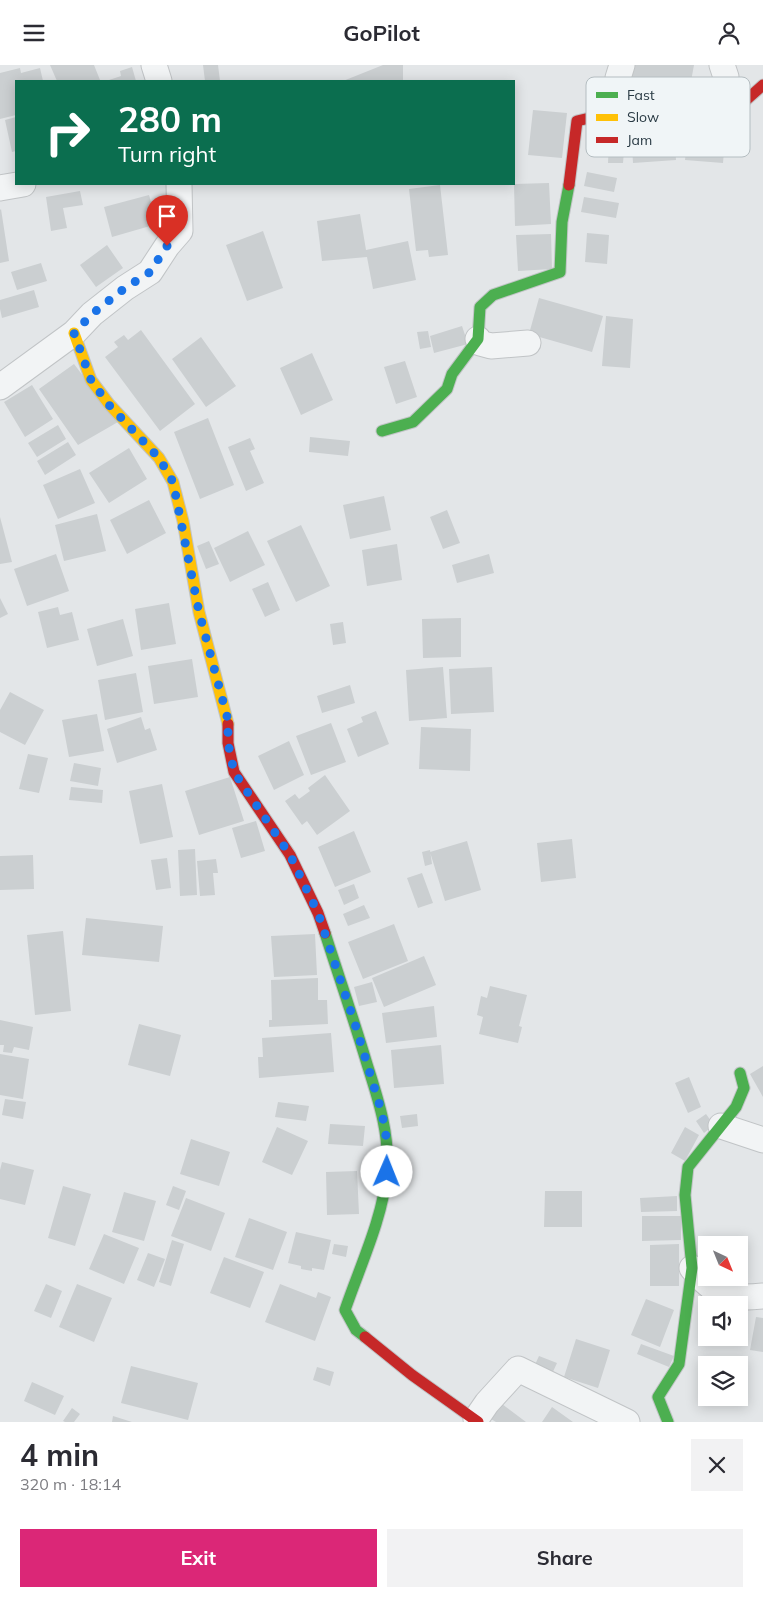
<!DOCTYPE html>
<html lang="en">
<head>
<meta charset="utf-8">
<style>
  body { margin:0; font-family:Mulish,sans-serif; background:#f2f2f3; color:#2b2b33; height:100vh; display:flex; flex-direction:column; font-size:19px; white-space:nowrap }
  * { box-sizing:border-box; margin:0 }
  p { font-size:16px; color:#7c7c81 }
  .icon { flex:none; width:28px; height:28px; fill:none; stroke:currentColor; stroke-width:2; stroke-linecap:round; stroke-linejoin:round }
  .map { position:relative; height:1357px; overflow:hidden }
  .details { display:flex; flex-direction:column; background:#fff; flex:1 }
  .details>* { flex:none }
  .guide { position:absolute; left:15px; top:15px; width:500px; height:105px; border-radius:0px; box-shadow:0 2px 12px #0003; background:#0b6e4f; color:#fff; overflow:hidden }
  .needle { width:32px; rotate:137deg }
  .tools { position:absolute; left:698px; top:1171px; display:grid; gap:10px }
  .tools a { display:grid; place-items:center; width:50px; height:50px; border-radius:0px; background:#fff; box-shadow:0 2px 12px #0003; font-size:25px }
  .pin { position:absolute; display:grid; place-items:center; width:42px; height:42px; color:#fff; margin:-51px -21px; border-radius:50% 50% 50% 0; rotate:-45deg; box-shadow:0 0 5px #0007 }
  .pin .icon { rotate:45deg }
  .me { position:absolute; width:55px; margin:-28px; rotate:1deg; stroke-linejoin:round; filter:drop-shadow(0 0 4px #0008) }
  .turn { display:flex; align-items:center; gap:18px; height:105px; padding:0 20px; font-size:22px }
  .turn .icon { width:65px; height:65px; stroke-width:2.5 }
  .turn b { display:block; font-size:35px; line-height:42px }
  .round { display:grid; place-items:center; flex:none; width:52px; height:52px; border-radius:0px; background:#f2f2f3 }
  .overview { display:flex; align-items:center; justify-content:space-between; height:85px; padding:0 20px }
  h1 { font-size:30px; font-weight:700; line-height:38px }
  .cta { display:flex; gap:10px; margin-top:auto; padding:10px 20px }
  .cta a { flex:1; height:58px; border-radius:0px; background:#db2777; color:#fff; font-size:20px; font-weight:700; line-height:58px; text-align:center }
  .cta a+a { background:#f2f2f3; color:#2b2b33 }
  header { display:flex; justify-content:space-between; align-items:center; height:65px; padding:0 20px; background:#fff; font-size:22px; font-weight:700 }
  .map>svg:first-child { display:block }
  .building { fill:#cbcfd1 }
  .lines { fill:none; stroke-linecap:round; stroke-linejoin:round }
  .street-casing { stroke:#c1c4c6; stroke-width:27 }
  .fast-casing { stroke:#c1c4c6; stroke-width:13 }
  .slow-casing { stroke:#c1c4c6; stroke-width:13 }
  .jam-casing { stroke:#c1c4c6; stroke-width:13 }
  .street { stroke:#f2f4f5; stroke-width:25 }
  .fast { stroke:#4caf50; stroke-width:11 }
  .slow { stroke:#ffc107; stroke-width:11 }
  .jam { stroke:#c62828; stroke-width:11 }
  .route { stroke:#1a73e8; stroke-width:9; stroke-dasharray:0 16.2 }
  .key { fill:#f0f5f7; stroke:#b4bdc1; stroke-width:1 }
  .key-label { font-size:14px; fill:#283943 }
</style>
</head>
<body>
<header><svg class="icon" aria-label="menu" viewBox="0 0 24 24"><path d="M4 6h16M4 12h16M4 18h16"/></svg>GoPilot<svg class="icon" aria-label="person" viewBox="0 0 24 24"><circle cx="12" cy="8" r="4"/><path d="M4 21q1-7 8-7t8 7"/></svg></header>
<div class="map">
<svg width="763" height="1357" viewBox="0 0 763 1357">
  <rect width="100%" height="100%" fill="#e3e6e8"/>
  <path class="building" d="M50 0H94L100 15 57 16Z
    M203 0H218L220 16H205Z
    M383 0H403V16H343Z
    M634 0H694L689 27 631 16Z
    M132 2 136 16H106L121 11 120 6Z
    M20 3 21 8 40 3 43 16H16V50L0 54V8Z
    M533 45 567 48 562 93 528 90Z
    M16 52V86L12 87 5 55Z
    M689 59 726 63 723 98 685 95Z
    M674 61 676 95 633 98 631 64Z
    M609 74 625 75 623 98H608Z
    M587 107 617 113 614 127 584 121Z
    M549 118 551 159 515 161 514 119Z
    M440 120 448 190 429 192 428 185 416 186 409 124Z
    M80 126 83 140 63 143 67 163 51 166 46 132Z
    M149 130 157 159 112 172 104 142Z
    M584 132 619 138 616 153 581 147Z
    M1 144 9 196 0 198V145Z
    M360 149 366 185 408 176 416 215 373 224 367 192 322 196 317 156Z
    M263 166 283 223 247 236 226 180Z
    M587 168 609 170 607 199 585 197Z
    M551 169 552 204 518 206 516 170Z
    M107 180 123 203 96 222 80 200Z
    M41 198 47 216 17 225 11 207Z
    M34 225 39 242 2 253 0 244V235Z
    M539 233 603 251 592 287 529 269Z
    M606 251 633 254 630 303 602 301Z
    M462 261 468 279 434 288 430 271Z
    M141 265 195 339 160 366 105 292 118 282 114 277 124 270 128 275Z
    M428 266 431 282 420 284 417 267Z
    M201 272 236 321 206 342 172 294Z
    M312 288 333 335 301 350 280 303Z
    M405 296 417 332 396 339 384 302Z
    M74 299 118 357 78 380 39 324Z
    M32 320 53 354 25 372 4 337Z
    M208 353 234 420 200 434 174 367Z
    M58 360 66 374 37 392 28 378Z
    M310 372 350 376 348 391 309 387Z
    M250 373 255 384 250 386 264 418 246 426 228 382Z
    M68 377 76 390 45 410 37 396Z
    M129 383 147 414 109 438 89 408Z
    M80 404 95 438 58 454 43 420Z
    M384 431 391 465 350 474 343 440Z
    M149 435 166 468 127 489 110 455Z
    M447 445 460 478 443 484 430 452Z
    M97 449 106 486 64 496 55 460Z
    M0 452 12 497 0 499Z
    M301 460 330 521 296 537 267 476Z
    M248 466 265 500 230 517 214 483Z
    M209 476 219 499 206 504 197 481Z
    M397 479 402 515 367 521 362 485Z
    M56 489 69 526 27 541 14 504Z
    M489 489 494 508 457 518 452 500Z
    M268 517 280 545 265 552 252 524Z
    M0 533 8 549 0 553Z
    M169 538 176 579 141 585 135 544Z
    M58 542 60 550 72 547 79 575 47 583 38 547Z
    M461 553V592L423 593 422 554Z
    M123 554 133 591 97 601 87 564Z
    M343 557 346 578 333 580 330 559Z
    M192 594 198 632 154 639 148 601Z
    M443 602 447 653 409 656 406 605Z
    M492 602 494 647 451 649 449 604Z
    M136 608 143 647 105 655 98 615Z
    M350 620 355 638 322 648 317 631Z
    M10 627 44 645 25 680 0 667V645Z
    M376 646 389 679 358 692 347 664 363 657 361 652Z
    M97 649 104 686 69 692 62 655Z
    M141 652 145 665 150 663 157 685 117 698 107 664Z
    M331 658 346 697 311 710 296 671Z
    M421 662 471 664 470 706 419 704Z
    M289 676 304 710 274 725 258 691Z
    M28 689 48 693 39 728 19 724Z
    M74 698 101 703 98 721 70 716Z
    M325 710 350 746 317 770 307 756 302 760 285 736 295 729 299 734 310 726 308 723Z
    M230 712 244 756 199 770 185 726Z
    M162 719 173 772 140 779 129 726Z
    M71 722 103 725 102 738 69 735Z
    M256 756 265 786 241 793 232 763Z
    M354 766 371 807 335 822 318 782Z
    M572 774 576 813 541 817 537 778Z
    M467 776 481 825 445 836 430 787Z
    M195 784 197 830 180 831 178 785Z
    M430 785 432 799 425 801 422 787Z
    M33 790 34 824 0 825V791Z
    M167 793 171 823 156 825 151 795Z
    M216 794 218 808H213L215 830 200 831 197 796Z
    M422 808 433 838 418 843 407 813Z
    M354 819 359 833 344 840 338 825Z
    M364 840 370 853 348 861 343 849Z
    M86 853 163 861 159 897 82 890Z
    M394 859 408 896 363 914 348 877Z
    M63 866 71 946 35 950 27 870Z
    M315 869 317 910 274 912 271 871Z
    M424 891 436 920 384 942 372 913Z
    M318 913V935H327L328 959 269 962V955H272L271 915Z
    M372 917 377 937 359 941 354 922Z
    M490 921 527 930 519 961 522 962 518 978 479 969 483 952 477 950 481 931 487 933Z
    M434 941 437 972 386 978 382 948Z
    M0 955 33 962 29 985 14 982 12 988 3 987 4 980H0Z
    M139 959 181 970 170 1011 128 1000Z
    M331 968 334 1007 259 1013 258 992H263L262 973Z
    M441 980 444 1019 394 1023 391 985Z
    M0 989 29 994 23 1034 0 1030Z
    M763 1001V1032L750 1009Z
    M689 1012 701 1042 688 1048 675 1018Z
    M5 1034 26 1037 23 1054 2 1050Z
    M278 1037 309 1041 306 1056 275 1052Z
    M417 1049 418 1061 402 1063 400 1051Z
    M706 1049 714 1060 704 1068 696 1056Z
    M330 1059 365 1061 363 1081 328 1079Z
    M277 1062 308 1076 292 1110 262 1097Z
    M685 1062 699 1070 685 1096 671 1088Z
    M191 1074 230 1087 219 1121 180 1109Z
    M2 1097 34 1105 25 1140 0 1134V1105Z
    M357 1106 359 1149 327 1150 326 1107Z
    M63 1121 91 1129 75 1181 48 1173Z
    M173 1121 186 1126 179 1145 166 1140Z
    M545 1126H582V1162H544Z
    M124 1127 156 1136 144 1176 112 1167Z
    M677 1131V1146L641 1147 640 1133Z
    M186 1133 225 1148 211 1186 171 1171Z
    M642 1151H681V1175L642 1176Z
    M249 1153 287 1167 273 1205 235 1192Z
    M296 1167 331 1175 324 1205 312 1203V1206L301 1204V1201L288 1198Z
    M104 1169 139 1183 124 1219 89 1204Z
    M172 1175 184 1179 171 1221 159 1217Z
    M334 1179 348 1181 346 1192 332 1189Z
    M679 1179V1221H650V1180Z
    M148 1188 165 1194 154 1222 137 1215Z
    M224 1192 264 1207 250 1243 210 1228Z
    M46 1219 62 1226 51 1253 34 1246Z
    M77 1219 112 1233 94 1277 59 1262Z
    M280 1219 316 1233 318 1227 331 1232 315 1276 265 1257Z
    M646 1234 674 1245 660 1282 631 1270Z
    M756 1252 763 1253V1287L750 1285Z
    M576 1274 610 1285 598 1323 564 1312Z
    M641 1279 674 1291 669 1302 637 1289Z
    M539 1291 557 1298 551 1311 533 1304Z
    M131 1301 198 1318 188 1355 121 1338Z
    M317 1302 334 1307 330 1321 313 1315Z
    M32 1317 64 1331 55 1350 24 1336Z
    M502 1339 526 1357H496L491 1354Z
    M552 1342 573 1357H542Z
    M72 1343 80 1349 74 1357H65L63 1356Z
    M113 1351 132 1357H112Z"/>
  <g class="lines">
    <defs>
      <path id="street" d="M154 0 159 16
        M622 0 618 13 617 29 627 44
        M722 0 726 12 722 49
        M0 123 23 119
        M478 274 480 278 491 281 528 278
        M0 322 74 268 92 249 125 223 150 207 167 181 180 166 179 119
        M721 1061 763 1075
        M692 1203C716 1230 726 1235 763 1231
        M476 1354 487 1338 518 1304 627 1357"/>
      <path id="fast" d="M382 366 413 357 447 324 452 309 478 274 480 242 493 230 560 207 562 157 569 120
        M325 868C339 912 354 955 367 999 378 1034 390 1069 387 1107 383 1153 360 1201 345 1245L356 1265 365 1272
        M668 1357 658 1332 679 1299 692 1203 685 1130 688 1102 736 1042 744 1023 740 1008"/>
      <path id="slow" d="M74 268 91 315 109 339 159 393 173 417 183 456 199 547 228 659"/>
      <path id="jam" d="M569 120 577 56 627 44 722 49 736 44 763 20
        M228 659V678L234 707 290 790 318 848 325 868
        M365 1272 412 1310 478 1357"/>
    </defs>
    <use href="#street" class="street-casing"/>
    <use href="#fast" class="fast-casing"/>
    <use href="#slow" class="slow-casing"/>
    <use href="#jam" class="jam-casing"/>
    <use href="#street" class="street"/>
    <use href="#fast" class="fast"/>
    <use href="#slow" class="slow"/>
    <use href="#jam" class="jam"/>
  </g>
  <g class="lines">
    <path class="route" d="M167 181 150 207 125 223 92 249 74 268 91 315 109 340 159 393 173 417 199 547 228 655V678L234 707 290 790 318 848 355 959 382 1048 387 1077V1107"/>
  </g>
  <rect x="586" y="12" width="164" height="80" rx="8" class="key"/>
  <rect x="596" y="27" width="22" height="6" fill="#4caf50"/>
  <rect x="596" y="49" width="22" height="7" fill="#ffc107"/>
  <rect x="596" y="72" width="22" height="6" fill="#c62828"/>
  <g class="key-label">
    <text x="627" y="35">Fast</text>
    <text x="627" y="57">Slow</text>
    <text x="627" y="80">Jam</text>
  </g>
</svg>
<div class="tools">
<a><svg class="needle" viewBox="-14 -14 28 28"><path d="M0-13l5 13h-10z" fill="#e53935"/><path d="M0 13l5-13h-10z" fill="#7c7c81"/></svg></a>
<a><svg class="icon" aria-label="sound" viewBox="0 0 24 24"><path d="M4 9h4l5-4v14l-5-4H4zM17 9q2 3 0 6"/></svg></a>
<a><svg class="icon" aria-label="layers" viewBox="0 0 24 24"><path d="M12 4l9 5-9 5-9-5zM3 14l9 5 9-5"/></svg></a>
</div>
<div class="pin" style="left:167px;top:181px;background:#d93025"><svg class="icon" aria-label="arrive" viewBox="0 0 24 24"><path d="M6 21V4h12l-3 4 3 4H6"/></svg></div>
<svg class="me" style="left:387px;top:1107px" viewBox="-20 -20 40 40"><circle r="19" fill="#fff"/><path d="M0-13L10 11 0 6-10 11z" fill="#1a73e8"/></svg>
<div class="guide">
<div class="turn"><svg class="icon" aria-label="right" viewBox="0 0 24 24"><path d="M7 20v-9h11M14 6l5 5-5 5"/></svg><div><b>280 m</b>Turn right</div></div>
</div>
</div>
<section class="details">
<div class="overview"><div><h1>4 min</h1><p>320 m · 18:14</p></div><a class="round"><svg class="icon" aria-label="close" viewBox="0 0 24 24"><path d="M6 6l12 12M18 6L6 18"/></svg></a></div>
<div class="cta"><a>Exit</a><a>Share</a></div>
</section>
</body>
</html>
